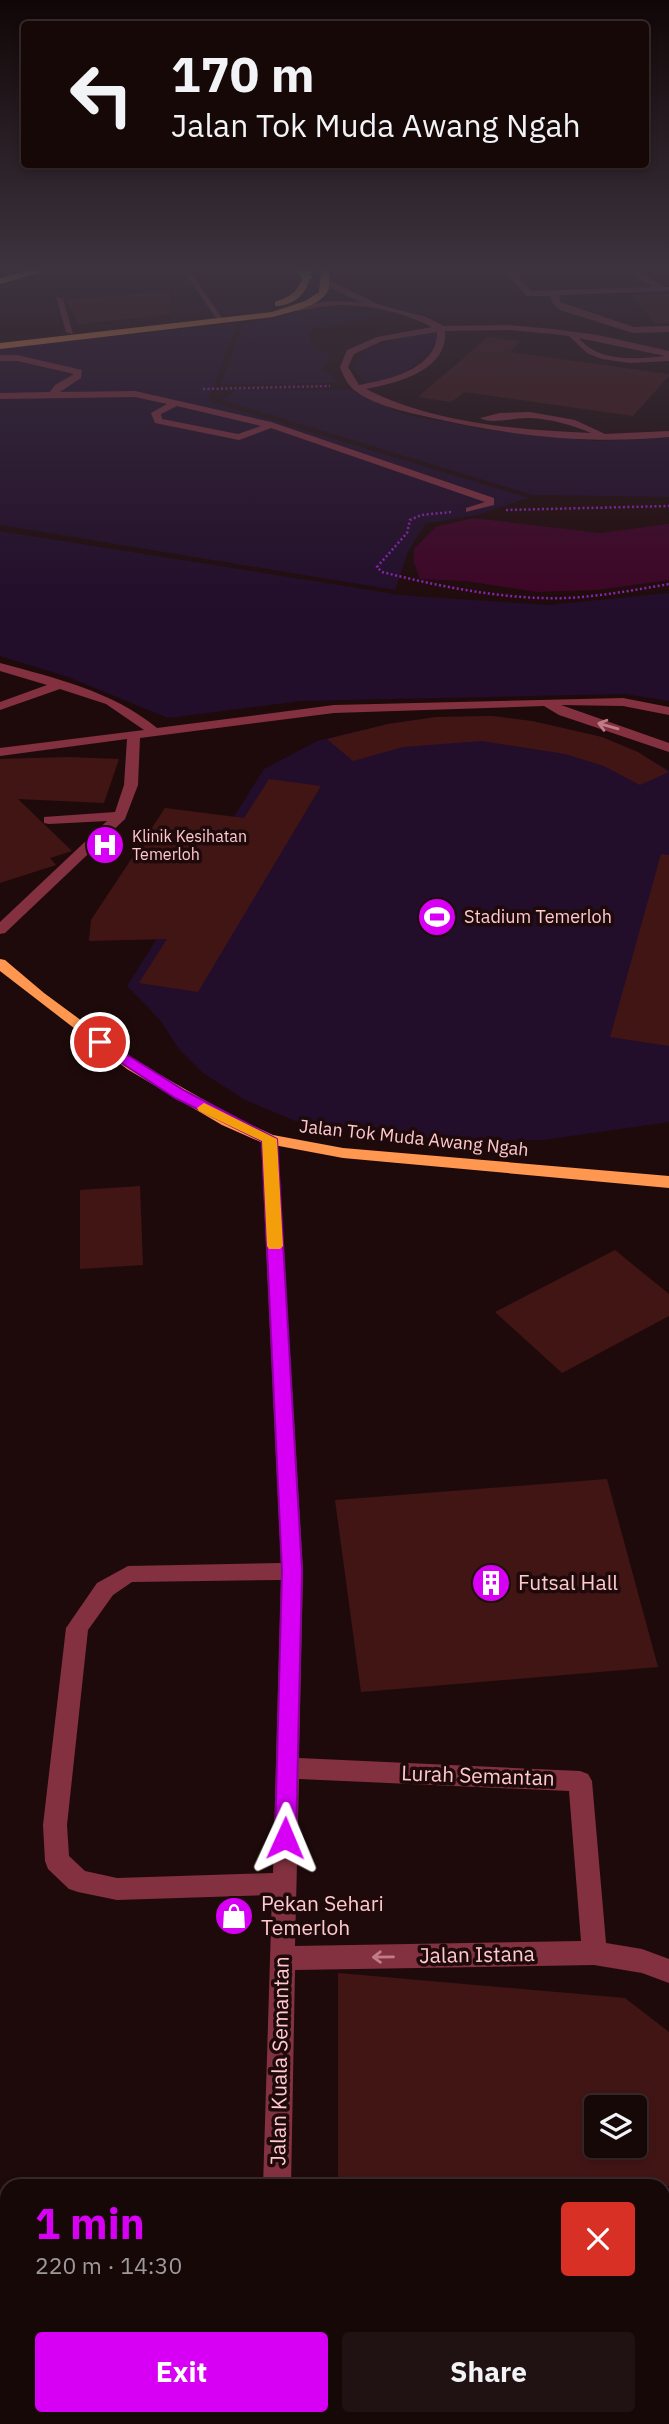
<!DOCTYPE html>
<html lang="en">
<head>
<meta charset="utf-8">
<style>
  body { margin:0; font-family:"IBM Plex Sans",sans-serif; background:#201112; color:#f1f3f6; height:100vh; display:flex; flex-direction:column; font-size:26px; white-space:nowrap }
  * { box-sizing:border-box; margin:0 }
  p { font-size:23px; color:#9e9a9c }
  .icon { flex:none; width:38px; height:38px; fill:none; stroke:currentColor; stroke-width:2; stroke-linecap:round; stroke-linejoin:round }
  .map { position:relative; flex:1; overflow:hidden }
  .side { position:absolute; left:0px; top:2179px; width:670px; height:247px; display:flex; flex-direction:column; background:#170808; border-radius:21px 21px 0 0; box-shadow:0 4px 10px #0003,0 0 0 2px #362929 }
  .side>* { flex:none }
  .banner { position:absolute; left:21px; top:21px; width:628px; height:147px; border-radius:7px; box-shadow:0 4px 10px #0003,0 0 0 2px #362929; background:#170808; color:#f1f3f6; overflow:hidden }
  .buttons { position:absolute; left:584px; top:2095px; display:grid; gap:14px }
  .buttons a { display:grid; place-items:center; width:63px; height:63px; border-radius:7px; background:#170808; box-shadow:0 4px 10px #0003,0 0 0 2px #362929; font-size:35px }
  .pin { position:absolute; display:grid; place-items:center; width:60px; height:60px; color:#fff; margin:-30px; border:4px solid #fff; border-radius:50%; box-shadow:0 2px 7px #0007 }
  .me { position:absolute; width:77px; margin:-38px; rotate:1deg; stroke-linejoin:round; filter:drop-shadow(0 0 5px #0008) }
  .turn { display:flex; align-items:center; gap:24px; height:147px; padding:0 35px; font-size:32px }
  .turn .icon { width:91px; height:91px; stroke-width:2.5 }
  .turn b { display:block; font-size:49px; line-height:60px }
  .round { display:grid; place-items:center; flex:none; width:74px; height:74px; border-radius:7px; background:#201112 }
  .overview { display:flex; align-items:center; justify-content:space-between; height:119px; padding:0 35px }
  h1 { font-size:42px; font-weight:800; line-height:52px; color:#d700f4 }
  .cta { display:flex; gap:14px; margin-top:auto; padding:14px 35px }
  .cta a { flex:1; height:80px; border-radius:7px; background:#d700f4; color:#fff; font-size:28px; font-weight:800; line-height:80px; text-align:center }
  .cta a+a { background:#201112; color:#f1f3f6 }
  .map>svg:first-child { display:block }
  .green { fill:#220d2a }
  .water { fill:#3e0426 }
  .building { fill:#421515; fill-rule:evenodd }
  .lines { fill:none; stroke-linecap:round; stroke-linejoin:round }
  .path { stroke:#8f22ba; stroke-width:2.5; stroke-dasharray:2 2.5; stroke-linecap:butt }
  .minor { fill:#833140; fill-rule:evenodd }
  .major { fill:#ff9750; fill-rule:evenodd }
  .highway { fill:#c6ff44; fill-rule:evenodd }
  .oneway { stroke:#c17d87 }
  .route { fill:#d700f4; stroke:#8c009f; stroke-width:2 }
  .slow { fill:#f59e0b }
  .labels { text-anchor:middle; stroke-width:7; stroke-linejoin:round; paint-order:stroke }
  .far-poi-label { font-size:16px; fill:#ffc9ce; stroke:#1f0a0b; text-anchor:start }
  .poi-label { font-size:18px; fill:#ffc9ce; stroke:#1f0a0b; text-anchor:start }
  .street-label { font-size:18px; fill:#ffc9ce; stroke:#1f0a0b }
  .near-poi-label { font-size:21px; fill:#ffc9ce; stroke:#1f0a0b; text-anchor:start }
  .near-street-label { font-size:21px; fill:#ffc9ce; stroke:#1f0a0b }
</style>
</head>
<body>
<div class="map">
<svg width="669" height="2424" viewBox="0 0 669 2424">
  <rect width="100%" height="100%" fill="#1f0a0b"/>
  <path class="green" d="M322 308 383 314 313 328 307 333 313 349 332 355 321 370 330 374 339 383 220 384 243 325Z
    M237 324 208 401 529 498 477 515 425 524 408 552 395 590 0 525V348Z
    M436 330 437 338C421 365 398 381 366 383L352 366 367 348Z
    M237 390H350L402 414 487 430 596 441 669 438V497L533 495 221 400Z
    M0 531 401 595 547 605 669 593V701L625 694 301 701 168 718 68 677 0 656Z
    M492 716C559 724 611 736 669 770V1122L543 1140H466L392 1135 295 1121 245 1100 203 1073 179 1049 160 1020 127 986 264 769 317 741 388 724 436 717Z"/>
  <path class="water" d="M473 518 600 533 669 524V580L597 590 536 592 466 581 420 579 414 563V549L436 527Z"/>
  <path class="building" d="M169 291 171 314 79 324 66 300Z
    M669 294V323L655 324 632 295Z
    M488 337 521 341 510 352 669 374V376L633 416 465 392 451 402 418 397Z
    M492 716 532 721 602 737 638 752 669 772 640 785 604 766 565 754 482 741 403 747 353 761 327 739 388 724 436 717Z
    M68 757 119 759 104 803 18 799 72 851 50 858 56 865 0 883V759Z
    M269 779 321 786 198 992 139 983 167 939 89 941 91 920 165 808 244 818Z
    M661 854 669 855V1046L610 1037Z
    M140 1186 143 1265 80 1269V1190Z
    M615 1250 669 1294V1316L562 1373 495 1312Z
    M607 1479 658 1667 361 1692 335 1500Z
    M338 1973 625 1998 669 2032V2186H338ZM597 2107H635V2146H597Z"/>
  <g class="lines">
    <path class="path" d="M203 389 330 386
      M506 510 669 506
      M451 512 421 515 410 520 407 533 377 567 382 572C442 587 505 600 568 598 602 596 635 590 669 584"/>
    <path class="minor" d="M503 271H562L516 276 532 291 653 287 627 271H638L664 287H669V291L559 295 560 302 634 327 669 326V332L633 333 560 310 552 303 551 296H527Z
      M187 276H193L222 318H216Z
      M323 280H329L377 304 426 317 444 326 507 325 553 329 598 335 669 351V361L629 363 602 359 587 353 569 336 553 334 507 330 445 331C448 371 397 383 366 389 433 423 517 430 591 433 572 425 552 419 530 418 516 417 491 425 480 418L500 413 530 412 575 420 605 434 669 431V437C588 445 503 435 424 416 401 411 372 404 354 390 347 384 343 375 340 367L347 350 377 337 432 327C402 312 362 302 328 306 315 307 302 312 290 311V307L330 301 360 302 323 284ZM437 332C438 369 388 380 359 385L348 367 354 354 382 341ZM579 338 665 356C638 359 599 363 579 338Z
      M56 297 63 299 73 334 66 332Z
      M0 355H17L82 370 81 378 60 392 135 391 271 422 494 498V505L466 512V508L485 502 271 428 239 440 155 423 151 413 167 404 135 397 0 399V393L50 392 55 385 74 374 17 361H0ZM177 406 261 426 238 434 162 419 161 414Z
      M0 663C55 678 112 691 157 728L334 705 623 698 669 707V715L623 706 561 705 669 743V752L559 715 544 706 334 713 140 738 138 785 125 819 5 933 0 934V922L107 821 49 824 44 823V817L115 812 124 785 127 739 0 756V748L144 730 106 704 60 689 0 710V702L47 685 0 671Z
      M269 1134 277 1139 303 1571 299 1758 580 1771 588 1774 592 1781 606 1943 642 1949 669 1959V1983L642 1973 594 1965 295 1970 291 2186H263L272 1895 117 1900 78 1892 69 1889 48 1869 45 1861 43 1825 66 1628 97 1583 128 1566 281 1563 261 1139ZM281 1580 273 1873 117 1878 85 1871 69 1856 67 1825 88 1630 113 1595 132 1582ZM299 1779 569 1791 581 1941 295 1946Z
      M257 2418H287L286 2424H256Z"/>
    <path class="major" d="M304 271H312C307 292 298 305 275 306V302C293 296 300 290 304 271Z
      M321 271H329C329 278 331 288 326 294 315 308 289 312 273 317L0 349V343L272 312 305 301 319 292Z
      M0 959 5 960 44 993 139 1063 234 1117 273 1135 343 1148 669 1176V1188L343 1158 263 1143 222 1125 127 1069 0 971Z"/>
    <path class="highway" d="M27 271H45L0 284V278Z
      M295 271H306L313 278 305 280Z"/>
  </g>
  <defs><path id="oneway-shaft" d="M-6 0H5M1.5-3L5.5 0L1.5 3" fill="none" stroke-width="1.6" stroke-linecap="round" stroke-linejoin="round" transform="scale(1.75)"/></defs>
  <g class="oneway">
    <use href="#oneway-shaft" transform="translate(608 726) rotate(-164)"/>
    <use href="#oneway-shaft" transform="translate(383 1957) rotate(179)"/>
  </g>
  <linearGradient id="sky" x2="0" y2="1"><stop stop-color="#110606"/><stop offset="0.44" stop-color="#3c333f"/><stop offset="1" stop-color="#3c333f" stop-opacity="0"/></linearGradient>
  <rect width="669" height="611" fill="url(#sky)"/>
  <path class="route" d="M100 1038 185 1091 277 1139 302 1571 296 1838 293 1844 285 1847 278 1844 275 1838 282 1571 262 1141 175 1098 94 1045 92 1042 94 1039Z"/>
  <path class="slow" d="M204 1103 277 1139 283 1246 280 1249H269L267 1246 262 1141 199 1111 197 1108Z"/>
  <defs>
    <symbol id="hospital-disc" viewBox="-11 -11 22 22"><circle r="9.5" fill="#d700f4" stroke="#1f0a0b"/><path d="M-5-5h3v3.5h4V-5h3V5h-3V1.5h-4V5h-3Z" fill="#fff"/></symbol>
    <symbol id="stadium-disc" viewBox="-11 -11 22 22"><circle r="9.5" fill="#d700f4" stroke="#1f0a0b"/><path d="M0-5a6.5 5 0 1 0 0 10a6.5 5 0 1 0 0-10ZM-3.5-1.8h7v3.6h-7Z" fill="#fff"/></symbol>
    <symbol id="building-disc" viewBox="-11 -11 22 22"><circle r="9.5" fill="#d700f4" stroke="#1f0a0b"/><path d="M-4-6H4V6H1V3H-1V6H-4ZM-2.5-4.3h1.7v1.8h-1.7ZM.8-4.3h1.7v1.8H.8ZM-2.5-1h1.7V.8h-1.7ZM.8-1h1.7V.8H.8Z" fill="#fff"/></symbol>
    <symbol id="shop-disc" viewBox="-11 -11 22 22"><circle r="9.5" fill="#d700f4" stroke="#1f0a0b"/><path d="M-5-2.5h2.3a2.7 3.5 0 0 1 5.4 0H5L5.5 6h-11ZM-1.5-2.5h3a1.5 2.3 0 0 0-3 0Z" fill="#fff"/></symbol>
  </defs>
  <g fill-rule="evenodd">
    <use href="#hospital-disc" x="83" y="823" width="44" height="44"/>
    <use href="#stadium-disc" x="415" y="895" width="44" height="44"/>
    <use href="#building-disc" x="469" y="1561" width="44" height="44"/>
    <use href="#shop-disc" x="212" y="1894" width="44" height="44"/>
  </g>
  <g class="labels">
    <g class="far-poi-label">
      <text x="132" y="842">Klinik Kesihatan<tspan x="132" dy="18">Temerloh</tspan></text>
    </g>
    <g class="poi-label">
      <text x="464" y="923">Stadium Temerloh</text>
    </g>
    <g class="street-label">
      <text transform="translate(414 1138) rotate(6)" y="6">Jalan Tok Muda Awang Ngah</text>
    </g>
    <g class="near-poi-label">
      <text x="518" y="1590">Futsal Hall</text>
      <text x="261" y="1911">Pekan Sehari<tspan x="261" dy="24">Temerloh</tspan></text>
    </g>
    <g class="near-street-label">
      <text transform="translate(478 1776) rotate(2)" y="7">Lurah Semantan</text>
      <text transform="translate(477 1955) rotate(-1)" y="7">Jalan Istana</text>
      <text transform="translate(280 2061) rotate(-89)" y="7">Jalan Kuala Semantan</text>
    </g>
  </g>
</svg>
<div class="buttons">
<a><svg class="icon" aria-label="layers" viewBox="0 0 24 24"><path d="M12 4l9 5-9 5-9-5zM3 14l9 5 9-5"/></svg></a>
</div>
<div class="pin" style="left:100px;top:1042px;background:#d93025"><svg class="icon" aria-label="arrive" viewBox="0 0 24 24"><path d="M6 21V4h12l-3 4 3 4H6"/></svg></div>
<svg class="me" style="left:285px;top:1838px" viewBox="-20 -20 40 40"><path d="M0-17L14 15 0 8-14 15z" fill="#d700f4" stroke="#fff" stroke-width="4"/></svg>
<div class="banner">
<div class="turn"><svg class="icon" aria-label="left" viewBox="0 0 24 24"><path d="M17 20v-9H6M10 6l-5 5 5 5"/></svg><div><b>170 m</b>Jalan Tok Muda Awang Ngah</div></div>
</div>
<section class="side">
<div class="overview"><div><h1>1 min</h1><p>220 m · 14:30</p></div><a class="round" style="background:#d93025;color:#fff"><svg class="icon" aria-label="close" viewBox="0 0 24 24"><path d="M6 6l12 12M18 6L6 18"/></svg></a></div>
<div class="cta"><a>Exit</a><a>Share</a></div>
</section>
</div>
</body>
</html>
